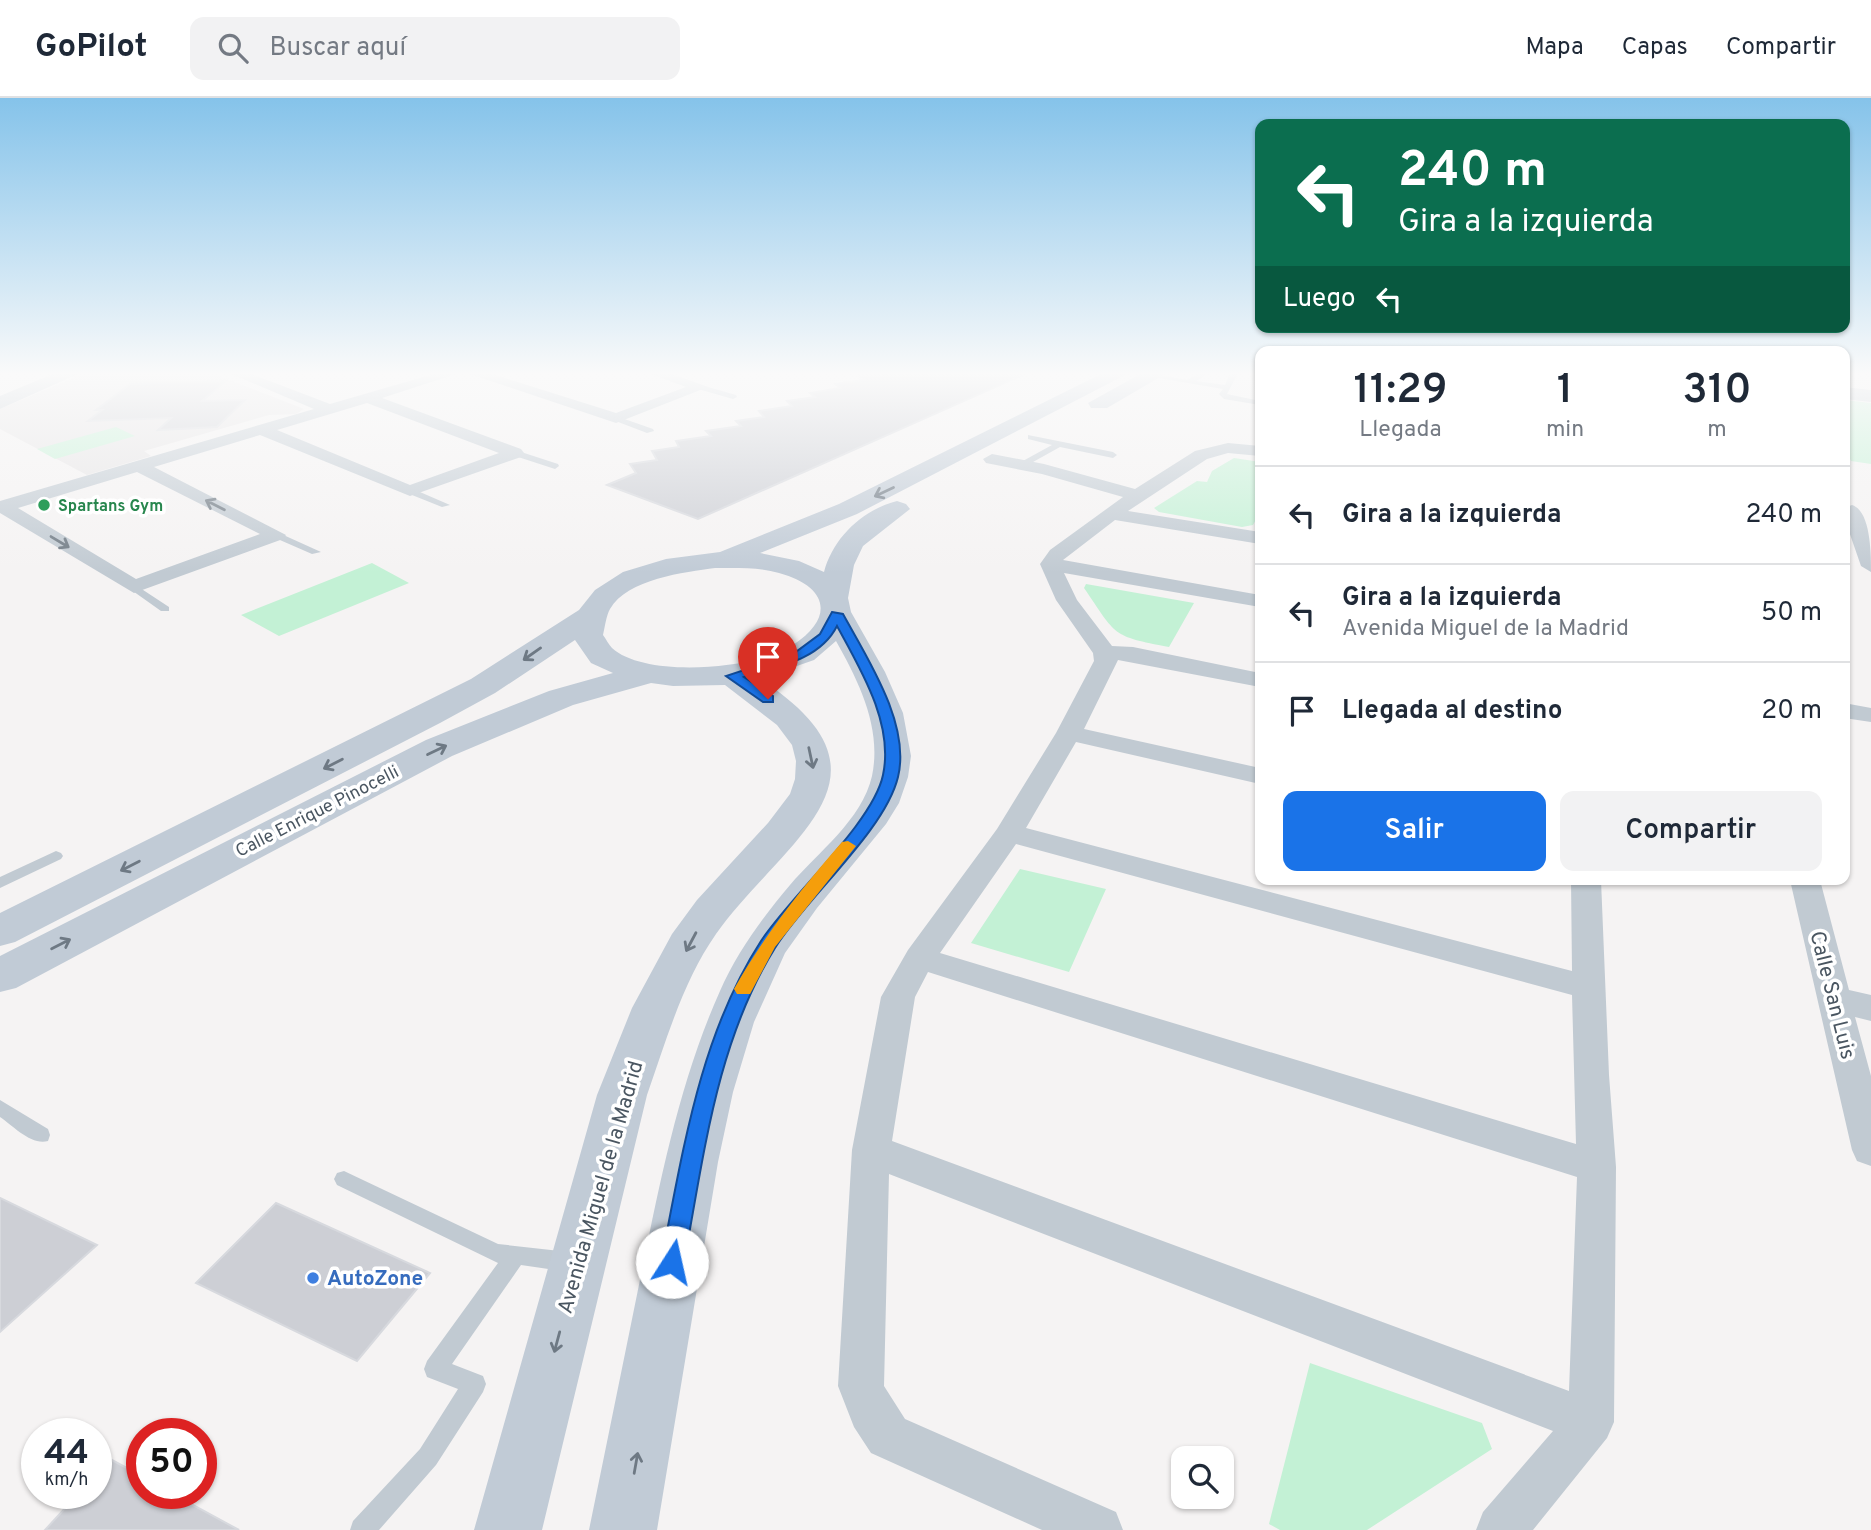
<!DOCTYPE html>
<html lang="es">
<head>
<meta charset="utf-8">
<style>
  body { margin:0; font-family:Overpass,sans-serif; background:#f2f2f3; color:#1f2937; height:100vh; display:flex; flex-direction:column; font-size:26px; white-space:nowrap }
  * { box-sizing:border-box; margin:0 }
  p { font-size:23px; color:#747a83 }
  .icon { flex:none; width:38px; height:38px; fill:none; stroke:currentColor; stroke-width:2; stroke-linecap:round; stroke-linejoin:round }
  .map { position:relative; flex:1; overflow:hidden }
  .panel { position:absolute; left:1255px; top:248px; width:595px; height:539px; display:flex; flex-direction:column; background:#fff; border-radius:14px; box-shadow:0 2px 5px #0004 }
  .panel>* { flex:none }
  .banner { position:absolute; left:1255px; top:21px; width:595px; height:214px; border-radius:14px; box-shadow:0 2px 5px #0004; background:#0b6e4f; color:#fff; overflow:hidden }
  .fabs { position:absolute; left:1171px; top:1348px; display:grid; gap:14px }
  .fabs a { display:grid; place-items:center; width:63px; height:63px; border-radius:14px; background:#fff; box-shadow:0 2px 5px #0004; font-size:35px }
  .speed { position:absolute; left:21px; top:1320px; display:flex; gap:14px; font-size:35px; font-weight:700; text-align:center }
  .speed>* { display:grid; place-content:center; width:91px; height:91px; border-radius:50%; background:#fff; box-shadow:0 2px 5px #0004; line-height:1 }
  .speed small { font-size:18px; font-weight:400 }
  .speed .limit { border:10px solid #d22; background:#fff; color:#111 }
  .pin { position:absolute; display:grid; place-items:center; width:60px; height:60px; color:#fff; margin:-72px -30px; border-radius:50% 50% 50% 0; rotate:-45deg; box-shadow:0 0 7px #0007 }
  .pin .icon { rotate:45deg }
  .me { position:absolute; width:77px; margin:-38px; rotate:10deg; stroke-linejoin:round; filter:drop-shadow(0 0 5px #0008) }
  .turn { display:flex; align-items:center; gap:24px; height:147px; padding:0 28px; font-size:32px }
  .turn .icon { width:91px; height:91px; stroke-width:2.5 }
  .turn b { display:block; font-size:49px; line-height:60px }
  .then { display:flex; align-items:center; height:66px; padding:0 28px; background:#0003; gap:14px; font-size:26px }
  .eta { display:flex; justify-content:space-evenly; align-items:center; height:119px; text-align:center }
  .eta b { font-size:42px; font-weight:600; line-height:49px }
  .cta { display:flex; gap:14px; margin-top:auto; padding:14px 28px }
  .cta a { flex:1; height:80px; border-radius:14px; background:#1a73e8; color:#fff; font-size:28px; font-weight:600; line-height:80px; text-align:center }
  .cta a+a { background:#f2f2f3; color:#1f2937 }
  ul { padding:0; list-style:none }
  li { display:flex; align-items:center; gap:21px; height:98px; padding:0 28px; border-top:2px solid #e0e1e3 }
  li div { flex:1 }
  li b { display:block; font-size:26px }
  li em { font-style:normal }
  header { display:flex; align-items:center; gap:42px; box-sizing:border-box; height:98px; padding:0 35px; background:#fff; border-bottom:2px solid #e0e1e3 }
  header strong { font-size:33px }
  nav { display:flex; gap:38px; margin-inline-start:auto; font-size:24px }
  .search { width:490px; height:63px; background:#f2f2f3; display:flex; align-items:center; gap:18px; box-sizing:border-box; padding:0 24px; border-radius:14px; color:#747a83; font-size:26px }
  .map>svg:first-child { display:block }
  .education { fill:#e6e4e5 }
  .green { fill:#c3f1d5 }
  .building { fill:#cdcfd5; stroke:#d7d9de; stroke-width:2 }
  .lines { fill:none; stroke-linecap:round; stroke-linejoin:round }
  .service { fill:#c1cad2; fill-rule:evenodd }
  .minor { fill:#c1cad2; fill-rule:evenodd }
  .tertiary { fill:#c1cad2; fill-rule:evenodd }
  .secondary { fill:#c1cbd6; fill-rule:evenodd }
  .oneway { stroke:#6e7984 }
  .oneway2 { stroke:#6e7983 }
  .route { fill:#1a73e8; stroke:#114b97; stroke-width:2 }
  .slow { fill:#f59e0b }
  .leisure-dot { fill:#2e9e5b; stroke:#fff; stroke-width:2.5 }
  .shop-dot { fill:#3f7fe0; stroke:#fff; stroke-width:2.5 }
  .labels { text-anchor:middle; stroke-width:7; stroke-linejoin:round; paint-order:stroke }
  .far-leisure-label { font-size:16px; font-weight:bold; fill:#27864d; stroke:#fff; text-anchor:start }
  .street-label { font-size:18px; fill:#4a5661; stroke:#fff }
  .near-street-label { font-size:21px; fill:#4a5661; stroke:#fff }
  .near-shop-label { font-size:21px; font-weight:bold; fill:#366cbe; stroke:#fff; text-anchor:start }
</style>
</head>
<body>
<header>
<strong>GoPilot</strong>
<div class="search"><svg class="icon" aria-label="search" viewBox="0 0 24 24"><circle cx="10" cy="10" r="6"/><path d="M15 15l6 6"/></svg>Buscar aquí</div>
<nav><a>Mapa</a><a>Capas</a><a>Compartir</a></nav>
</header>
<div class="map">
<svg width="1871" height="1432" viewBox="0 0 1871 1432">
  <rect width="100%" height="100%" fill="#f5f3f3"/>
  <path class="education" d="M85 275H212L304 311 296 316 269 317 144 353 151 358 87 377 0 331V311Z"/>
  <path class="green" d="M1845 302 1871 305V366L1851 363 1845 350Z
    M116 329 135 338 55 361 37 351Z
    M1234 360 1260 364V414L1253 427 1242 429 1159 414 1154 410 1197 383 1207 384 1212 373Z
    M372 465 409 485 279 538 241 517Z
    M1086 486 1194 505 1169 549C1111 538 1117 538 1084 490Z
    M1020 771 1106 791 1069 874 971 845Z
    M1310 1265 1482 1325 1492 1351 1367 1432H1280L1269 1426Z"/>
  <path class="building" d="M881 275H1027L698 421 607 387 636 375 630 366 657 362 652 353 679 349 676 343 711 338 706 333 741 328 736 323 764 319 759 313 792 308 787 303 815 299 810 295 840 290 835 286 863 282 858 278Z
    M226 283 202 303 245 302 217 329 158 332 171 320 88 323 102 312H96L130 286Z
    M0 1100 97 1147 0 1234Z
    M276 1105 430 1175 357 1263 196 1185Z
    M110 1361 142 1378V1395H171L239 1432H45L79 1395H96V1376Z"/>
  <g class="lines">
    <path class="service" d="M1150 275 1187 282 1200 275H1209L1196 283 1225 287 1230 275H1238L1227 296 1260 303V307L1224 301 1219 296 1223 291 1153 279H1150Z
      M701 287 736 297 737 299 733 301 698 291V287Z
      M616 318 653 331 654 333 647 335 613 322 612 320Z
      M1028 337 1113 354 1117 357 1113 360 1060 349 1024 369 1021 368V364L1052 347 1028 341Z
      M515 352 558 366 559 368 555 371 512 357 511 355Z
      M407 391H413L450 407 442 409 407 395Z
      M273 435H279L321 454 312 456 273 439Z
      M134 486 169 509V513H161L130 491 129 489Z
      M56 753 61 755 63 758 61 761 0 790V779Z
      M0 1002 48 1031 50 1037 48 1043C32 1048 13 1028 0 1019Z
      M344 1073 498 1146 569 1154 576 1157 579 1164 576 1171 569 1174 521 1167 452 1266 483 1278 486 1286 483 1294 436 1367 379 1432H350L353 1423 420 1351 458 1291 427 1279 424 1271 427 1263 498 1165 337 1087 334 1081 337 1075Z"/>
    <path class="minor" d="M229 275H249L330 306 437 275H459L382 300 521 351 524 355 521 359 410 398 260 337 154 369 286 437 283 441 134 495 0 415V403L314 311ZM367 305 499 355 410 387 277 332ZM137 374 260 436 136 481 18 410Z
      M467 275H489L616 315 686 289 648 275H670L708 289 616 325Z
      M1228 345 1260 348V358L1228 355 1207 361 1128 413 1260 434V446L1115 422 1063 462 1260 497V509L1064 475 1077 502 1112 548 1133 549 1260 575V589L1118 562 1084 631 1260 670V686L1076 644 1026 730 1572 873 1571 782H1601L1609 977 1616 1069 1614 1324 1607 1340 1533 1432H1476L1483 1414 1553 1333 889 1076 884 1288 905 1321 1116 1414 1123 1432H1042L871 1355 854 1329 838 1288 852 1052 881 899 908 852 997 731 1056 635 1094 563 1093 555 1056 502 1040 466 1050 452 1123 399 1042 376 986 365 983 361 992 356 1044 366 1135 391 1195 353ZM1016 746 1572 897 1576 1046 940 855ZM928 874 1577 1079 1569 1293 892 1043 915 899Z
      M1852 407C1871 413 1871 456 1871 474L1861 468 1844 419V410Z
      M1844 605 1871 610V624L1844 620Z
      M1790 782H1820L1849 892 1871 897V923L1855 919 1871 978V1068L1857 1063 1852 1052Z"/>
    <path class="tertiary" d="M55 275H80L0 311V298Z
      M1844 289 1871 292V304L1844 301Z"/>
    <path class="secondary" d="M1103 275H1129L857 416 760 455 799 463 824 474C833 440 862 412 897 403L906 406 910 411 863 448 854 467 848 500 851 514 885 574 903 615 911 658 908 679 899 705 886 726 817 810 785 855 754 924 733 994 718 1064 657 1432H589C607 1344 625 1256 643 1167 662 1074 681 980 720 893 737 854 763 819 790 787 818 754 862 722 872 678 882 630 859 584 836 543L814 562 760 581C911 679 784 741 716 836 683 883 666 943 647 997L542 1432H474L597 997 632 910 672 836 697 802 768 725 790 696 795 681 796 663 792 647 777 627 725 587 673 588 651 585 573 607 452 658 16 890 0 894V858L426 642 549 593 613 575 591 565 575 542 495 595 440 625 15 844 0 848V815L471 581 579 512 595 492 623 474 666 461 720 454 839 406ZM715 470C736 470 759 469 779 475 827 488 836 519 793 547 757 571 646 581 612 550 609 547 606 541 603 537 605 529 606 518 610 511 627 481 685 474 715 470Z
      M1142 275H1167L1107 310H1091L1088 305Z"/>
  </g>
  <defs><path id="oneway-shaft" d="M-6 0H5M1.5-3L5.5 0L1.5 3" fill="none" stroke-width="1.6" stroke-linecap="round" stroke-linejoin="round" transform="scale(1.75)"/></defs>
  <g class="oneway">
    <use href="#oneway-shaft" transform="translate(884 394) rotate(155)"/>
    <use href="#oneway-shaft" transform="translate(532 556) rotate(145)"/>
    <use href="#oneway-shaft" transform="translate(437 652) rotate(-26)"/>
    <use href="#oneway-shaft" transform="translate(811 660) rotate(78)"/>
    <use href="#oneway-shaft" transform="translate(333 666) rotate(153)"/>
    <use href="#oneway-shaft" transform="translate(130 768) rotate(153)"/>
    <use href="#oneway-shaft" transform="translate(691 844) rotate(118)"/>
    <use href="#oneway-shaft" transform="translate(61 846) rotate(-27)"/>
    <use href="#oneway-shaft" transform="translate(557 1244) rotate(105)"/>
    <use href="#oneway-shaft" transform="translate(636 1365) rotate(-80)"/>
  </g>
  <g class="oneway2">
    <use href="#oneway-shaft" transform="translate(215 407) rotate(-153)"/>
    <use href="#oneway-shaft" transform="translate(60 444) rotate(31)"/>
  </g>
  <linearGradient id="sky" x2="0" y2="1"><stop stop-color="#85c3ea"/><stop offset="0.58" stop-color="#fafafa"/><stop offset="1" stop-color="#fafafa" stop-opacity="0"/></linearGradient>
  <rect width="1871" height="475" fill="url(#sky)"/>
  <path class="route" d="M832 514 843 516C867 560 911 626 898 679 885 733 807 799 775 850 716 945 704 1058 684 1164L681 1172 672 1175 664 1172 661 1164C683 1054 699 939 761 843 791 797 873 725 883 677 894 626 861 572 837 528 820 562 777 569 744 579L773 598V604H763L726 578 793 556 820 536Z"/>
  <path class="slow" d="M848 743 856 748 775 849 750 896H737L734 891C765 836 801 791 842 744Z"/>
  <circle class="leisure-dot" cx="44" cy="407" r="7"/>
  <circle class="shop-dot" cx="313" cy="1180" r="7"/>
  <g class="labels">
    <g class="far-leisure-label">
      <text x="58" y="413">Spartans Gym</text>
    </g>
    <g class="street-label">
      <text transform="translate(317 713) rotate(-27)" y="6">Calle Enrique Pinocelli</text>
    </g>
    <g class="near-street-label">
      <text transform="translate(1833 897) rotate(76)" y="7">Calle San Luis</text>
      <text transform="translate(600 1089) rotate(-74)" y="7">Avenida Miguel de la Madrid</text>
    </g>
    <g class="near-shop-label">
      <text x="327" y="1187">AutoZone</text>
    </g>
  </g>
</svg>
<div class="fabs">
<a><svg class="icon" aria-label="search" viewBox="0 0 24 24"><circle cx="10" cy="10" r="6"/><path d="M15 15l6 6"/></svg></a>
</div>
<div class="speed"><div>44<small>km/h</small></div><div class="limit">50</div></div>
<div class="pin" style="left:768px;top:601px;background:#d93025"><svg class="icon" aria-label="arrive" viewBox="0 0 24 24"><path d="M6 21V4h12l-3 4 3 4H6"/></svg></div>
<svg class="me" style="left:672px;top:1164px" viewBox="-20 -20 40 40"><circle r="19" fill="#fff"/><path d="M0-13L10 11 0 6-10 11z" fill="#1a73e8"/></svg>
<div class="banner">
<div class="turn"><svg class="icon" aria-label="left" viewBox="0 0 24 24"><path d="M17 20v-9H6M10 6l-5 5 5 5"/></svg><div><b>240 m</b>Gira a la izquierda</div></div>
<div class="then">Luego<svg class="icon" aria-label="left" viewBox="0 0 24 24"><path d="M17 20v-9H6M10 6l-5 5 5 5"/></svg></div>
</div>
<section class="panel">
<div class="eta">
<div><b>11:29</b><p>Llegada</p></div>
<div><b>1</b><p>min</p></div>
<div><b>310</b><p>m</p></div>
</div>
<ul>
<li><svg class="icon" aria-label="left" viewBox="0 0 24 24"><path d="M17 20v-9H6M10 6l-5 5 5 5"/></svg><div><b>Gira a la izquierda</b></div><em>240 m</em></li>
<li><svg class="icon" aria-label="left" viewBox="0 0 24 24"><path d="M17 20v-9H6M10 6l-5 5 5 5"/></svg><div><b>Gira a la izquierda</b><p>Avenida Miguel de la Madrid</p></div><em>50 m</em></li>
<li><svg class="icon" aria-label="arrive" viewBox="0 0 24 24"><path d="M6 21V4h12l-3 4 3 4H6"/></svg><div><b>Llegada al destino</b></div><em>20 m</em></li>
</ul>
<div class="cta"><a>Salir</a><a>Compartir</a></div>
</section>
</div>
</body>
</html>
